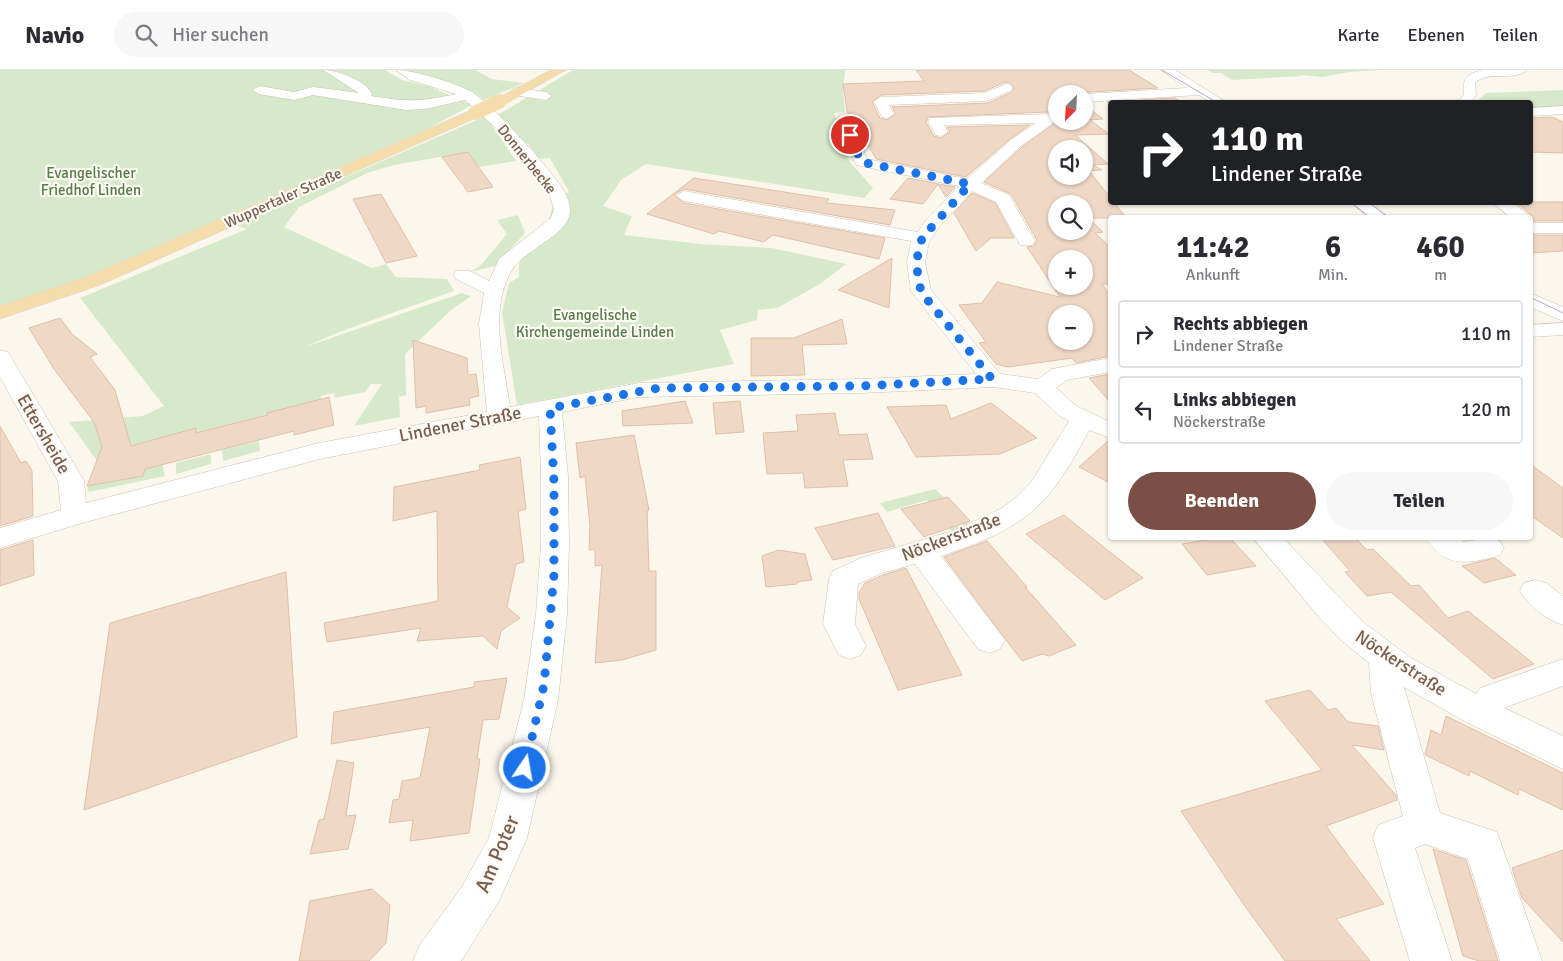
<!DOCTYPE html>
<html lang="de">
<head>
<meta charset="utf-8">
<style>
  body { margin:0; font-family:Signika,sans-serif; background:#f7f7f7; color:#2b2b33; height:100vh; display:flex; flex-direction:column; font-size:19px; white-space:nowrap }
  * { box-sizing:border-box; margin:0 }
  p { font-size:16px; color:#7c7c81 }
  .icon { flex:none; width:28px; height:28px; fill:none; stroke:currentColor; stroke-width:2; stroke-linecap:round; stroke-linejoin:round }
  .map { position:relative; flex:1; overflow:hidden }
  .sheet { position:absolute; left:1108px; top:145px; width:425px; height:325px; display:flex; flex-direction:column; background:#fff; border-radius:5px; box-shadow:0 1px 4px #0004 }
  .sheet>* { flex:none }
  .guide { position:absolute; left:1108px; top:30px; width:425px; height:105px; border-radius:5px; box-shadow:0 1px 4px #0004; background:#202124; color:#fff; overflow:hidden }
  .needle { width:32px; rotate:204deg }
  .tools { position:absolute; left:1048px; top:15px; display:grid; gap:10px }
  .tools a { display:grid; place-items:center; width:45px; height:45px; border-radius:50%; background:#fff; box-shadow:0 1px 4px #0004; font-size:25px }
  .pin { position:absolute; display:grid; place-items:center; width:42px; height:42px; color:#fff; margin:-21px; border:2px solid #fff; border-radius:50%; box-shadow:0 1px 5px #0007 }
  .me { position:absolute; width:55px; margin:-28px; rotate:12deg; stroke-linejoin:round; filter:drop-shadow(0 0 4px #0008) }
  .turn { display:flex; align-items:center; gap:18px; height:105px; padding:0 20px; font-size:22px }
  .turn .icon { width:65px; height:65px; stroke-width:2.5 }
  .turn b { display:block; font-size:35px; line-height:42px }
  .eta { display:flex; justify-content:space-evenly; align-items:center; height:85px; text-align:center }
  .eta b { font-size:30px; font-weight:800; line-height:35px }
  .button { display:flex; gap:10px; margin-top:auto; padding:10px 20px }
  .button a { flex:1; height:58px; border-radius:30px; background:#7b4f45; color:#fff; font-size:20px; font-weight:800; line-height:58px; text-align:center }
  .button a+a { background:#f7f7f7; color:#2b2b33 }
  ul { padding:0; list-style:none }
  li { display:flex; align-items:center; gap:15px; height:68px; margin:0 10px 8px; padding:0 10px; border:2px solid #e1e1e2; border-radius:5px }
  li div { flex:1 }
  li b { display:block; font-size:19px }
  li em { font-style:normal }
  header { display:flex; align-items:center; gap:30px; box-sizing:border-box; height:70px; padding:0 25px; background:#fff; border-bottom:1px solid #e1e1e2 }
  header strong { font-size:24px }
  nav { display:flex; gap:28px; margin-inline-start:auto; font-size:18px }
  .search { width:350px; height:45px; background:#f7f7f7; display:flex; align-items:center; gap:12px; box-sizing:border-box; padding:0 18px; border-radius:28px; color:#7c7c81; font-size:19px }
  .map>svg:first-child { display:block }
  .green { fill:#d6eacb }
  .building { fill:#f0d8c6; stroke:#e1bfa7; fill-rule:evenodd }
  .lines { fill:none; stroke-linecap:round; stroke-linejoin:round }
  .minor-casing { stroke:#cebfb2; stroke-width:1 }
  .major-casing { stroke:#dcd5d2; stroke-width:1 }
  .minor { fill:#fff; fill-rule:evenodd }
  .major { fill:#f5dcab; fill-rule:evenodd }
  .tram { stroke:#baaac7; stroke-width:1 }
  .major-bridge-casing { stroke:#dcd5d2; stroke-width:14; stroke-linecap:butt }
  .major-bridge { stroke:#f5dcab; stroke-width:14 }
  .route { stroke:#1a73e8; stroke-width:9; stroke-dasharray:0 16.2 }
  .labels { text-anchor:middle; stroke-width:4.5; stroke-linejoin:round; paint-order:stroke }
  .far-street-label { font-size:15px; fill:#775f50; stroke:#fefaf4 }
  .far-park-label { font-size:15px; fill:#557b48; stroke:#fefaf4 }
  .street-label { font-size:18px; fill:#775f50; stroke:#fefaf4 }
  .near-street-label { font-size:21px; fill:#775f50; stroke:#fefaf4 }
</style>
</head>
<body>
<header>
<strong>Navio</strong>
<div class="search"><svg class="icon" aria-label="search" viewBox="0 0 24 24"><circle cx="10" cy="10" r="6"/><path d="M15 15l6 6"/></svg>Hier suchen</div>
<nav><a>Karte</a><a>Ebenen</a><a>Teilen</a></nav>
</header>
<div class="map">
<svg width="1563" height="891" viewBox="0 0 1563 891">
  <rect width="100%" height="100%" fill="#fcf7ed"/>
  <path class="green" d="M0 0H385L402 10 428 16 472 35 429 58 60 218 0 236Z
    M406 0H475L492 9 524 13 484 30C466 13 428 14 406 0Z
    M573 0H845L843 21 845 42 834 43 849 91 873 118 864 128 646 94 621 110 603 136 632 146 624 165 701 174 772 178 846 194 820 214 777 238 758 240 757 250 720 260 734 294 517 335 502 242 509 213 519 207V192C536 172 551 155 554 128L569 122 550 88 539 89 528 74 517 72 496 46Z
    M1207 0H1382L1349 2 1323 7 1300 5 1302 6 1232 10 1221 3H1213Z
    M1563 20V37L1530 40V32H1476L1486 23Z
    M486 46 516 91 479 97 468 82 394 95 367 103 299 137 284 157 372 198 386 194 396 207 447 209 454 221 339 262 305 277 462 223 471 226 450 241 405 284 406 325 399 327 400 347 354 356 382 314H371L365 322 335 328 334 323 321 326V331L268 343V348L196 363 195 358 174 364 162 392 165 406 89 422 87 416 97 391 69 352 143 346 164 336 80 228 247 159 235 155Z
    M518 145 525 163 495 196 470 202 480 196 507 164 497 150Z
    M259 371 260 381 223 391 222 380Z
    M211 384V394L176 404V393Z
    M935 419 970 452 952 462 927 430 887 442 880 433Z"/>
  <path class="building" d="M916 0H1129L1158 18 1056 24V39L1048 42 928 47 926 52 934 66 941 68 950 62 947 57 1030 55 1010 69 966 107 876 89 858 56H855L847 41 843 14 924 11ZM1005 12 1010 13 1014 17 1012 22 988 33 892 37 896 44 887 50 880 48 872 32 881 25 985 21Z
    M1175 28 1182 32H1107Z
    M1084 35 1103 49 1090 50 1109 64 1075 65 1108 94 1093 95 1102 100 1089 101 1110 127V132H1114L1126 148H1088L1103 162 1095 163 1110 177V214H1102L1110 226V286L1076 293 1072 288 1008 297 996 294 979 273 986 272 959 235 982 233 997 212 1060 227 1027 177 1034 176 1037 170 1011 124 984 112 1022 77 1058 51H1084ZM1056 79H1084V106H1056ZM1056 134H1084V161H1056ZM1056 189H1084V216H1056ZM1056 244H1084V271H1056Z
    M1552 47 1563 52V83L1530 82V48Z
    M468 82 493 117 468 122 442 87Z
    M694 108 829 129 826 133 895 140 890 155 684 119 674 125 684 133 885 168 879 189 773 165 764 172 719 161 714 164 647 144Z
    M908 108 955 117 946 127 938 114 923 134 890 129Z
    M972 123 995 133 1014 168H991L976 181 954 143Z
    M381 124 417 186 386 193 353 129Z
    M1516 132H1563V151H1532L1533 147Z
    M1530 165H1563V181L1530 183Z
    M892 188 889 238 838 220Z
    M60 248 72 264 97 284 90 287 115 320 131 376 196 358V363L268 345 267 343 329 327 334 355 294 365V361L145 399 143 406 87 416 102 377 94 352 54 299 29 258Z
    M842 249 847 274 802 275 805 305 751 306V268H794Z
    M413 270 467 288 468 305 476 304 479 326 469 328 470 335 426 343V336L416 338Z
    M1110 304V332L1089 308Z
    M685 331 693 353 623 356 622 341Z
    M740 331 744 362 716 364 713 333Z
    M991 333 1037 368 1000 384 916 387 887 337 946 335 951 349Z
    M835 343 839 365 867 364 873 389 843 390 848 416 805 418 803 403 767 404 763 363 798 361 796 345Z
    M0 356 21 393 26 391 32 401 33 446 0 456Z
    M634 365 649 440H647L649 501H656V580L622 590 595 593 602 495 595 496V479L589 480 590 456 585 406 580 408 576 373Z
    M1109 370H1110V413L1079 397Z
    M520 387 526 439 518 441 524 492 516 494 507 537 520 548 501 561 497 579 483 566 417 571 421 558 327 572 324 553 438 531 437 441 393 451 394 417 480 400 479 395Z
    M1530 394 1563 418V468L1530 445Z
    M948 427 970 451 924 467 901 439Z
    M878 443 895 476 833 490 815 458Z
    M1064 445 1106 479 1143 508 1105 530 1026 464Z
    M1218 468H1230L1256 496 1207 505 1182 474Z
    M1321 468H1355L1367 480 1373 479 1411 516 1419 515 1448 548 1468 541 1534 594 1493 609 1391 522 1367 526 1345 502 1350 501Z
    M33 470 34 505 0 516V480Z
    M987 471 1027 517H1025L1076 575 1049 586 1042 584 1022 591 944 487Z
    M778 480 805 484 812 510 797 512V514L766 517 762 486Z
    M1495 488 1516 505 1484 513 1462 496Z
    M906 498 962 605 898 620 859 529V523L865 513 883 505Z
    M286 502 297 667 84 740 110 553Z
    M507 608 499 649 483 650 477 689H480L469 763 410 771 413 750 389 753 393 730 399 729 402 711 420 708 430 657 331 674 334 642 474 617V612Z
    M1310 620 1328 640 1336 638 1348 652 1378 656 1384 680 1352 675 1396 725 1397 730 1326 756 1384 834 1336 849 1370 891H1285L1242 832 1181 741 1322 700 1265 631Z
    M1446 646 1563 703V740L1519 719 1518 725 1470 701 1469 706 1425 685 1431 660 1441 665Z
    M337 690 354 693 346 746 356 745 348 779 310 784 319 750 324 749Z
    M1433 779 1466 790 1498 891H1479L1463 886Z
    M1563 780V872L1522 828 1512 798Z
    M372 819 390 835 386 873 369 891H299L310 831Z"/>
  <g class="lines">
    <defs>
      <path id="minor" d="M323 0C337 0 366 10 372 24L371 26C407 32 420 32 456 24L410 10 396 0C413 0 452 12 468 20 487 28 553 102 564 121 567 125 570 134 570 139 572 164 526 179 514 197 487 237 504 293 510 337L639 313 861 309 976 304 911 221 907 193 911 171 684 131 676 126 684 121 918 162 926 150 959 116 856 95 837 52 844 48 851 52 867 89 967 109 1011 70 1036 53 944 55 948 62 941 66 936 65 928 51 930 48 1048 44 1056 41V51L1021 76 981 113 1009 125 1035 171 1032 175H1020L996 132 972 121 939 157 929 172 925 193 931 220 1000 304 1038 309 1052 299 1110 288V302L1067 310 1056 318 1076 336 1110 352V368L1089 360C1048 439 1025 458 941 486L1005 570 1000 579 989 583 978 579 915 494 882 503 858 514 855 554 866 576 861 585 850 589 839 585 823 554 829 509 833 501 861 488 956 460 1002 438 1014 429 1032 411 1069 351 1060 346 1035 323 994 317 861 323 639 327 562 342 568 406 569 475 567 544 558 630 527 768 499 831 461 891H413L419 876 461 818 489 768 524 630 536 544 541 475V406L539 346 320 389 82 453 0 478V458L61 440 58 411 0 307V280L8 282 11 287 84 411 86 433 319 373 487 342 479 254 484 223 456 209 453 205 456 201H470L489 211 499 189 551 148 554 139 549 123 496 58 465 30 425 39 406 40 313 25 294 30 259 24 253 20 259 16 294 22 313 17 359 23Z
        M1161 0H1175L1226 32H1211L1199 25 1084 32V24L1187 18Z
        M1482 0H1527C1514 12 1487 0 1475 13L1476 25 1471 32H1458L1464 24C1462 9 1467 4 1482 0Z
        M1006 14 1010 15 1012 18 1010 21 987 31 889 35 894 44 887 48 882 47 874 31 881 27 985 23Z
        M518 18 546 22 552 26 546 30 513 25 512 22 513 19Z
        M1563 36V44L1530 46V38Z
        M1351 132H1371L1389 148H1369Z
        M1492 132H1512L1532 148 1530 150V148H1511Z
        M1530 153H1563V163H1530Z
        M1530 223 1563 237V251L1530 237Z
        M1563 253V265L1530 267V255Z
        M1253 468H1283L1363 552 1411 588 1476 624 1480 618 1563 589V616L1504 638 1563 666V699L1468 653 1404 617 1440 743 1497 762 1542 891H1500L1468 789 1425 774 1415 778 1452 891H1410L1373 768 1378 755 1403 746 1371 623 1369 593 1341 570 1319 547Z
        M1426 468H1458L1463 472 1490 468 1500 471 1504 478 1500 485C1470 494 1444 499 1426 468Z
        M1535 510 1546 513 1563 526V555C1547 550 1528 536 1520 521L1524 513Z"/>
      <path id="major" d="M551 0H566L505 34H495L493 31Z
        M475 39 482 43 480 46 100 215 0 249V236L86 207Z"/>
    </defs>
    <use href="#minor" class="minor-casing"/>
    <use href="#major" class="major-casing"/>
    <use href="#minor" class="minor"/>
    <use href="#major" class="major"/>
    <path class="tram" d="M1162 0 1216 32
      M1350 132 1371 148
      M1368 132 1389 148
      M1530 227 1563 243"/>
    <defs>
      <path id="major-bridge" d="M475 43 500 31"/>
    </defs>
    <use href="#major-bridge" class="major-bridge-casing"/>
    <use href="#major-bridge" class="major-bridge"/>
  </g>
  <g class="lines">
    <path class="route" d="M525 698 544 615 554 505V412L550 338 659 318 861 316 992 309 921 222 916 193 922 168 970 114 861 92 850 65"/>
  </g>
  <g class="labels">
    <g class="far-street-label">
      <text transform="translate(527 89) rotate(51)" y="5">Donnerbecke</text>
      <text transform="translate(283 128) rotate(-24)" y="5">Wuppertaler Straße</text>
    </g>
    <g class="far-park-label">
      <text x="91" y="108">Evangelischer<tspan x="91" dy="17">Friedhof Linden</tspan></text>
      <text x="595" y="250">Evangelische<tspan x="595" dy="17">Kirchengemeinde Linden</tspan></text>
    </g>
    <g class="street-label">
      <text transform="translate(460 354) rotate(-11)" y="6">Lindener Straße</text>
      <text transform="translate(44 364) rotate(60)" y="6">Ettersheide</text>
      <text transform="translate(951 467) rotate(-21)" y="6">Nöckerstraße</text>
      <text transform="translate(1401 593) rotate(33)" y="6">Nöckerstraße</text>
    </g>
    <g class="near-street-label">
      <text transform="translate(497 784) rotate(-67)" y="7">Am Poter</text>
    </g>
  </g>
</svg>
<div class="tools">
<a><svg class="needle" viewBox="-14 -14 28 28"><path d="M0-13l5 13h-10z" fill="#e53935"/><path d="M0 13l5-13h-10z" fill="#7c7c81"/></svg></a>
<a><svg class="icon" aria-label="sound" viewBox="0 0 24 24"><path d="M4 9h4l5-4v14l-5-4H4zM17 9q2 3 0 6"/></svg></a>
<a><svg class="icon" aria-label="search" viewBox="0 0 24 24"><circle cx="10" cy="10" r="6"/><path d="M15 15l6 6"/></svg></a>
<a>+</a>
<a>−</a>
</div>
<div class="pin" style="left:850px;top:65px;background:#d93025"><svg class="icon" aria-label="arrive" viewBox="0 0 24 24"><path d="M6 21V4h12l-3 4 3 4H6"/></svg></div>
<svg class="me" style="left:525px;top:698px" viewBox="-20 -20 40 40"><circle r="17" fill="#1a73e8" stroke="#fff" stroke-width="3"/><path d="M0-11L8 9 0 5-8 9z" fill="#fff"/></svg>
<div class="guide">
<div class="turn"><svg class="icon" aria-label="right" viewBox="0 0 24 24"><path d="M7 20v-9h11M14 6l5 5-5 5"/></svg><div><b>110 m</b>Lindener Straße</div></div>
</div>
<section class="sheet">
<div class="eta">
<div><b>11:42</b><p>Ankunft</p></div>
<div><b>6</b><p>Min.</p></div>
<div><b>460</b><p>m</p></div>
</div>
<ul>
<li><svg class="icon" aria-label="right" viewBox="0 0 24 24"><path d="M7 20v-9h11M14 6l5 5-5 5"/></svg><div><b>Rechts abbiegen</b><p>Lindener Straße</p></div><em>110 m</em></li>
<li><svg class="icon" aria-label="left" viewBox="0 0 24 24"><path d="M17 20v-9H6M10 6l-5 5 5 5"/></svg><div><b>Links abbiegen</b><p>Nöckerstraße</p></div><em>120 m</em></li>
</ul>
<div class="button"><a>Beenden</a><a>Teilen</a></div>
</section>
</div>
</body>
</html>
